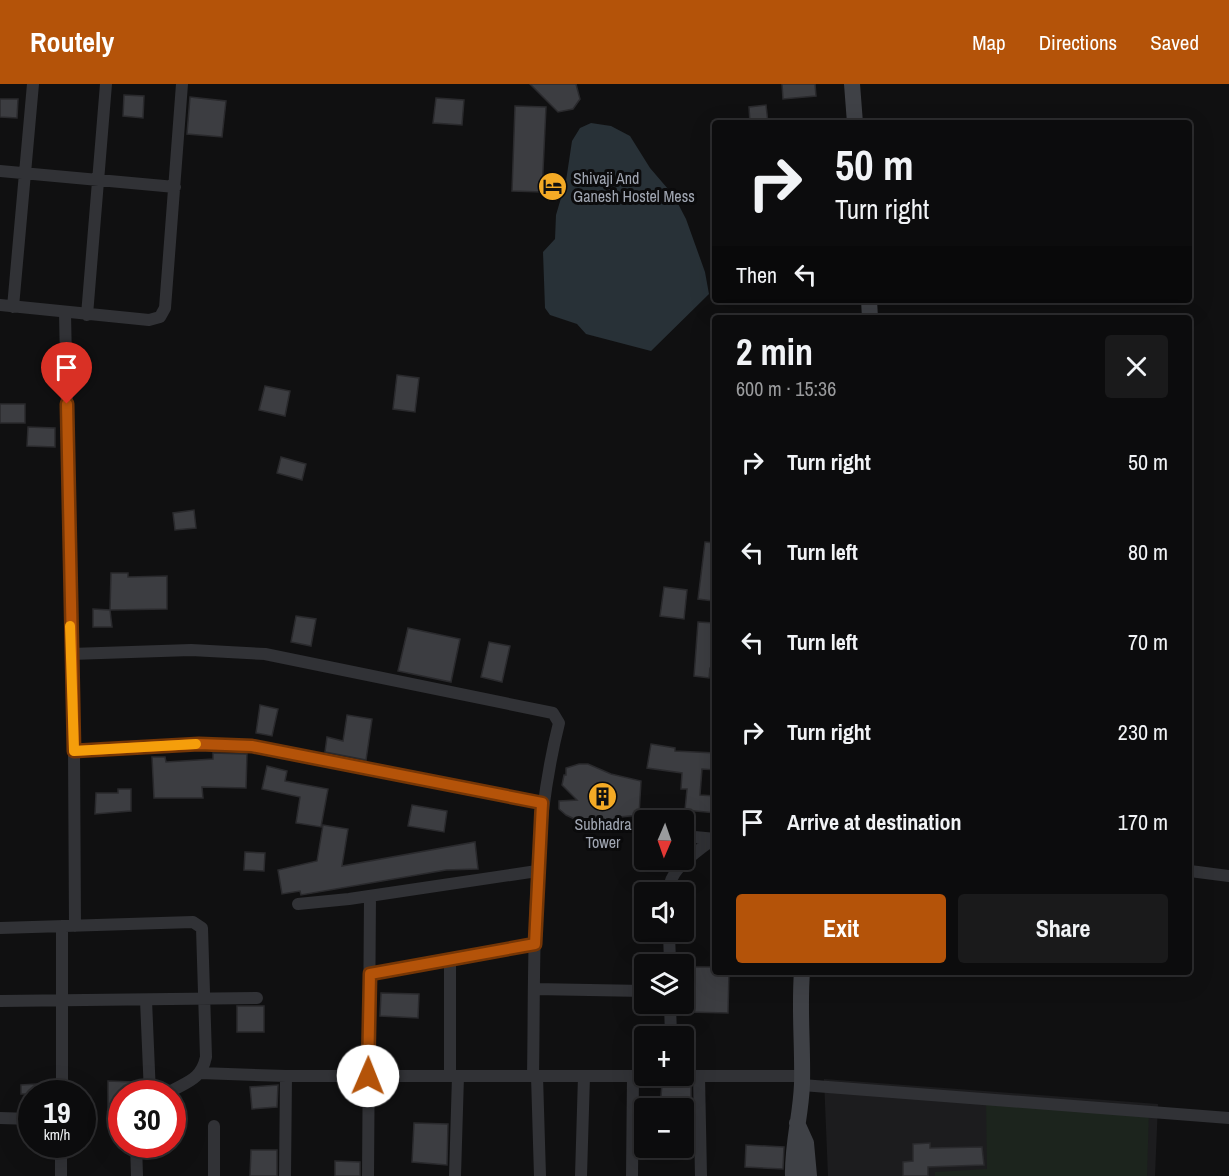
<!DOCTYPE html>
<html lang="en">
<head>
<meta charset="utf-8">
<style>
  body { margin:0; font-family:"Archivo Narrow",sans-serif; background:#1a1a1b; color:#f1f3f6; height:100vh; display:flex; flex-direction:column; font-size:22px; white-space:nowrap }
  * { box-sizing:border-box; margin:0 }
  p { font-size:20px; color:#9a9b9d }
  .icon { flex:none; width:33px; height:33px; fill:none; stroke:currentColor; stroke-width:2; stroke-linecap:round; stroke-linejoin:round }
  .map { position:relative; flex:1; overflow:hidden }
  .details { position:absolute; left:712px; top:231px; width:480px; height:660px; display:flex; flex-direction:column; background:#0c0c0d; border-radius:6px; box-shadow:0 6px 24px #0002,0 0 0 2px #2c2c2e }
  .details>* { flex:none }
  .guide { position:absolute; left:712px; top:36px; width:480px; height:183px; border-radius:6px; box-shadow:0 6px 24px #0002,0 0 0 2px #2c2c2e; background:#0c0c0d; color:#f1f3f6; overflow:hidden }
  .needle { width:39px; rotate:182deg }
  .controls { position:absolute; left:634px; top:726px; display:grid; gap:12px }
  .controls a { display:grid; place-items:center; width:60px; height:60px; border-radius:6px; background:#0c0c0d; box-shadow:0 6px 24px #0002,0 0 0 2px #2c2c2e; font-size:30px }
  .speed { position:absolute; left:18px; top:996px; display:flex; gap:12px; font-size:30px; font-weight:700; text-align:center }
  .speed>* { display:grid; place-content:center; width:78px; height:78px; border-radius:50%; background:#0c0c0d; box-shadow:0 6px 24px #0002,0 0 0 2px #2c2c2e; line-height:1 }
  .speed small { font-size:15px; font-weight:400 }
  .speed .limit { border:9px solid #d22; background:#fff; color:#111 }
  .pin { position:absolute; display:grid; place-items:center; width:51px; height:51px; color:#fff; margin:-62px -26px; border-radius:50% 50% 50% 0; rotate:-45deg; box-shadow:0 0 6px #0007 }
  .pin .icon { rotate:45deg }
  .me { position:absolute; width:66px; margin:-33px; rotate:1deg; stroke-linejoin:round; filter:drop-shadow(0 0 4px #0008) }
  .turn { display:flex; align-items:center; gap:21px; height:126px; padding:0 24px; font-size:27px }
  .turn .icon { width:78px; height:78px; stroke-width:2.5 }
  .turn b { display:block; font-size:42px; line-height:51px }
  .then { display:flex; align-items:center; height:57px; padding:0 24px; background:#0003; gap:12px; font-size:22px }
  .round { display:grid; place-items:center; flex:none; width:63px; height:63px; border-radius:6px; background:#1a1a1b }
  .overview { display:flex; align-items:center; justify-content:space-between; height:102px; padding:0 24px }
  h1 { font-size:36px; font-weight:700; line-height:45px }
  .button { display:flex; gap:12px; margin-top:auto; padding:12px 24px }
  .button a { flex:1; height:69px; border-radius:6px; background:#b45309; color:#fff; font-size:24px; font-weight:700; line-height:69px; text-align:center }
  .button a+a { background:#1a1a1b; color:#f1f3f6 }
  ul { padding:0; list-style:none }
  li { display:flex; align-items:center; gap:18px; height:90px; padding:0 24px }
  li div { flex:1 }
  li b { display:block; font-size:22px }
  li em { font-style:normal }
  header { display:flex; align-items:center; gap:36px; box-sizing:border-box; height:84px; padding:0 30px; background:#b45309; color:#fff }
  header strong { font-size:28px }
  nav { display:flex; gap:33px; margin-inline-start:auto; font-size:21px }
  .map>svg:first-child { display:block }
  .built { fill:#1c1c1e }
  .green { fill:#1c241d }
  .water { fill:#283137 }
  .building { fill:#3c3d41; stroke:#2a2a2d; stroke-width:1.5 }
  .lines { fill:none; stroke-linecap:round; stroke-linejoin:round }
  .street { stroke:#313236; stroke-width:12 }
  .secondary { stroke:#3f4146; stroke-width:16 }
  .route-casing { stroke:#753606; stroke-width:15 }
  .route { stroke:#b45309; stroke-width:10 }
  .slow { stroke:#f59e0b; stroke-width:10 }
  .labels { text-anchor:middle; stroke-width:6; stroke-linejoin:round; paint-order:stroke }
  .poi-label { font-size:16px; fill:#a0a6b2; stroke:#0b0b0c; text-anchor:start }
</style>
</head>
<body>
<header>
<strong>Routely</strong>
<nav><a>Map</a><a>Directions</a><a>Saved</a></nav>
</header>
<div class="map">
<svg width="1229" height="1092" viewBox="0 0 1229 1092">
  <rect width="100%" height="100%" fill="#101011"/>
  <path class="built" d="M824 995 1158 1020 1155 1092H828Z"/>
  <path class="green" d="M986 1014 1149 1026 1147 1092H935V1088L987 1085Z"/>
  <path class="water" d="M591 39 611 42 630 52 650 84 674 112 686 135 705 188 709 210 651 267 586 250 577 240 550 231 545 224 543 168 555 155 556 131 566 97 572 57 580 44Z"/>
  <path class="building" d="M530 0H576L580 15 573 25 558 28Z
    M782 0H815L816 12 783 15Z
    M124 11 144 12 143 34 123 32Z
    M190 13 226 17 222 53 187 50Z
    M436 14 464 16 462 41 433 39Z
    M0 15H18L17 34 0 33Z
    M766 21 768 39H750L749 23Z
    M515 22 546 23 542 108 512 107Z
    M397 291 419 294 415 328 393 325Z
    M265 302 290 307 285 332 259 326Z
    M0 320H25V339H0Z
    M28 343 55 344V363L27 362Z
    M281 373 306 380 302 396 277 389Z
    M194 426 196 444 175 446 173 429Z
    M705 458 716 459V508L713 517 698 515Z
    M111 489H128V493L167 492V525L110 526Z
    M664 503 687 506 684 535 660 532Z
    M93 525 110 526 112 543H93Z
    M296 532 316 535 311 562 291 558Z
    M698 538 716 539V585L710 584 709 594 694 592Z
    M408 544 460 555 451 598 398 587Z
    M489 558 510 562 502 598 481 593Z
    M260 621 278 625 272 652 256 649Z
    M347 631 372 635 366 676 325 668 327 653 343 657Z
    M651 660 675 664V667L716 669V686L702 685 700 711 716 712V729L685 726 687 705H681L682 689 647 684Z
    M213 669 247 670 246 704 202 703 203 714H154L152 673H165L166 678 213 675Z
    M579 680H588L611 690 641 697 639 731 620 733 614 738 601 737 598 741 585 740 566 731 559 725V717L577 716 562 701 564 691H566V684Z
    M267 682 287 687 285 697 328 705 321 743 296 739 300 713 262 705Z
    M118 705H131V727L95 730 96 709H118Z
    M412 721 447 727 444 748 408 742Z
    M323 741 348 745 342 782 475 758 478 785 446 786 301 811 300 807 282 810 278 786 317 777Z
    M245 768 265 769 264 787 244 786Z
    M689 883H716V888H729L728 929 688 928Z
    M381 909 419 910 418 934 380 932Z
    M237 922H264V948H237Z
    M108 997 134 998 133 1010H122V1032H108Z
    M54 999V1010H21V1001Z
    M662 1000H691V1024H660Z
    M278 1001 277 1023 252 1025 250 1003Z
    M414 1039 448 1040 447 1081 412 1078Z
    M930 1059V1064L982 1063 984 1081 928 1083V1092H903V1078L913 1077V1060Z
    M746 1061 784 1063 783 1085 745 1083Z
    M251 1066H277V1092H250Z
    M335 1077 360 1078V1092H335Z"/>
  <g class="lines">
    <path class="street" d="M0 87 175 103
      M0 221 149 236 160 233 165 224 182 0
      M13 223 33 0
      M65 229 74 667 75 842
      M87 231 106 0
      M71 570 191 566 265 570 553 629 559 639C530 754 535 874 533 992
      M74 667 199 660 252 662 542 719
      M684 752 716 755
      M1190 787 1229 792
      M669 808C668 785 696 769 713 755
      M298 820 349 815 537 787
      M0 844 193 838 202 844 206 973C201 997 185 998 166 1010
      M669 848 670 880
      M370 890 535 860
      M534 905 645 907
      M146 916 150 1010
      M0 917 257 914
      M670 920 671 952
      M200 989 286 992H801
      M450 992V875
      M537 992 540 1092
      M699 992 701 1092
      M802 1001 1229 1034
      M62 1010V842
      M0 1034 32 1035
      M136 1060 137 1092
      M61 1092V1060
      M214 1092V1042
      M285 1092 286 992
      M368 1092 370 812
      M455 1092 458 992
      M581 1092 584 992
      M632 1092 633 992"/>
    <path class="secondary" d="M852 0 855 39
      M869 216 870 234
      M797 1039 806 1059 809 1092
      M793 1092C792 1061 801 1031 802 1000 803 962 799 925 802 888"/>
  </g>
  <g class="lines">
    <defs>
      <path id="route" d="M67 320 74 667 199 660 252 662 542 719 535 860 370 890 368 992"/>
    </defs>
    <use href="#route" class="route-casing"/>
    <use href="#route" class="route"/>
    <path class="slow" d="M70 542 74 667 196 660"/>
  </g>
  <defs>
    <symbol id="hotel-disc" viewBox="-11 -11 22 22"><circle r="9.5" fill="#f4aa25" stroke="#0b0b0c"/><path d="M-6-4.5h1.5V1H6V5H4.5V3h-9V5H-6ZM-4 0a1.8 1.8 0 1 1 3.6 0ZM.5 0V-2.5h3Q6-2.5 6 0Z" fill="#111"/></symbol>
    <symbol id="building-disc" viewBox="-11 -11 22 22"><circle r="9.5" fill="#f4aa25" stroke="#0b0b0c"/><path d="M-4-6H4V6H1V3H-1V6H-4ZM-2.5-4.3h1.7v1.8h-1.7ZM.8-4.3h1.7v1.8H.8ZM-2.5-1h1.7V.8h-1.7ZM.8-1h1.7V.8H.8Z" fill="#111"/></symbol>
  </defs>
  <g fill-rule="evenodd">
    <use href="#hotel-disc" x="536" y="86" width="33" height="33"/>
    <use href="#building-disc" x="586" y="696" width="33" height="33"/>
  </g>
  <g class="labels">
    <g class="poi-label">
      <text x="573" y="100">Shivaji And<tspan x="573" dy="18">Ganesh Hostel Mess</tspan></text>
      <text x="603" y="746" text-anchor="middle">Subhadra<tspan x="603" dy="18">Tower</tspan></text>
    </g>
  </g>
</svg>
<div class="controls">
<a><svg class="needle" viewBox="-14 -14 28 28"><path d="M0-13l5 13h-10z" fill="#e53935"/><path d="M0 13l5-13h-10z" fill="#9a9b9d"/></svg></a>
<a><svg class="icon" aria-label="sound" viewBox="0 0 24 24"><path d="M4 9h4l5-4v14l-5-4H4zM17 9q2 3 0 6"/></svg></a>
<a><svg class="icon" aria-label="layers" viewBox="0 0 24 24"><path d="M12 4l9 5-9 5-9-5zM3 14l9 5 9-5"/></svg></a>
<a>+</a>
<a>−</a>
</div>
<div class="speed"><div>19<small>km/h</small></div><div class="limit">30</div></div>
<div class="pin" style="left:67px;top:320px;background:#d93025"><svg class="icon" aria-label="arrive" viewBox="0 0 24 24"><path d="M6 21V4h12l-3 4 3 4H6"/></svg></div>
<svg class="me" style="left:368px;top:992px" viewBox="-20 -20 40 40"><circle r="19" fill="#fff"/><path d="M0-13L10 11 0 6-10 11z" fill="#b45309"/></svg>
<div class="guide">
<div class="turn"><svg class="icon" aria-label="right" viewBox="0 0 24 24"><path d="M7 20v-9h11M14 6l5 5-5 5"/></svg><div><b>50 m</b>Turn right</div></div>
<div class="then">Then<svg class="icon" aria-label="left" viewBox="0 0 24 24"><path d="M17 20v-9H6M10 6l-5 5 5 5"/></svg></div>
</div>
<section class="details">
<div class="overview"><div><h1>2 min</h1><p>600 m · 15:36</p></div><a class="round"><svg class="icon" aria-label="close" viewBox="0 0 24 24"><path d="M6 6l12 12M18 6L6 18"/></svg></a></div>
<ul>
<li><svg class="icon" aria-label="right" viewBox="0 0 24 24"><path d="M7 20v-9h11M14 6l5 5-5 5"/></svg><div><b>Turn right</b></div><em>50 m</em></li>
<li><svg class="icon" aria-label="left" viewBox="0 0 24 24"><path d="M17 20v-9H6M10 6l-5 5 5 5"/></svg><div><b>Turn left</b></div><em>80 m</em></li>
<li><svg class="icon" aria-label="left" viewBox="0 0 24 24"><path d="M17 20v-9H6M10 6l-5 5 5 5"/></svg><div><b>Turn left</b></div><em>70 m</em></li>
<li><svg class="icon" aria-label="right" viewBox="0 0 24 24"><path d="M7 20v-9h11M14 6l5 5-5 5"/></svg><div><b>Turn right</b></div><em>230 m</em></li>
<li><svg class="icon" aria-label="arrive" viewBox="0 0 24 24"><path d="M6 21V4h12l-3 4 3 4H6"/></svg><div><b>Arrive at destination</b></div><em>170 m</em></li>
</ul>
<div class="button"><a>Exit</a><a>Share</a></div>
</section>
</div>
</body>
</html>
